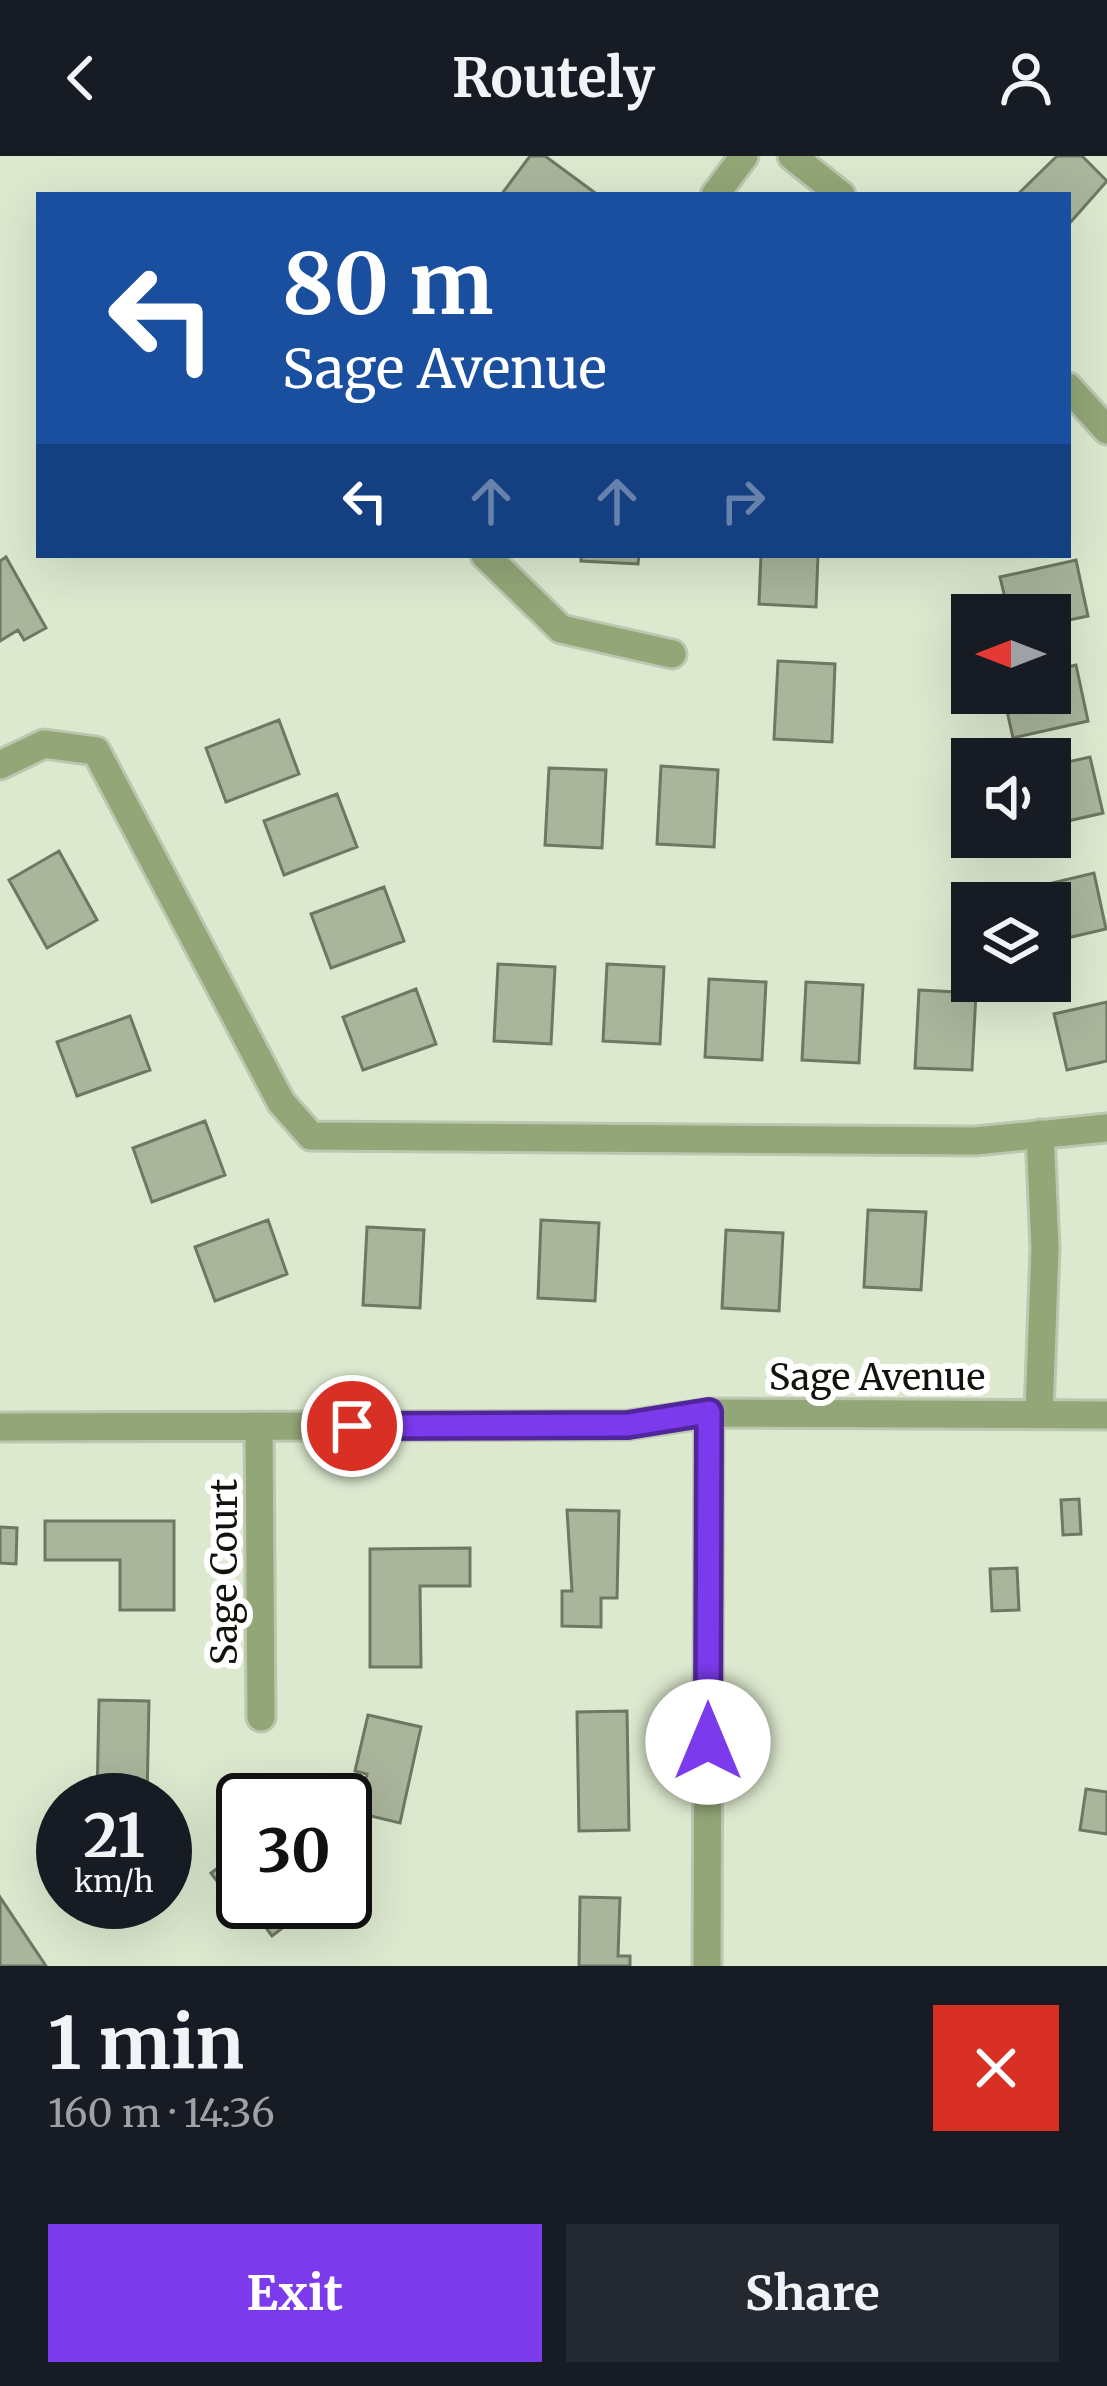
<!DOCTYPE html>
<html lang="en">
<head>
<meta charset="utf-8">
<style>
  body { margin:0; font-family:Merriweather,serif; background:#242831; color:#f1f3f6; height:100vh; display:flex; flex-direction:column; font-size:45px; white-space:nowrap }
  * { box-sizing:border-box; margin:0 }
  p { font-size:39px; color:#9ea1a6 }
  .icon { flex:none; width:66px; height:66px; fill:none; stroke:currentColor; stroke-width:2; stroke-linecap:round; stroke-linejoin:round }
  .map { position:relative; height:1810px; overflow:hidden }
  .side { display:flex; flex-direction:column; background:#171b24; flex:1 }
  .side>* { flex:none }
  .hud { position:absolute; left:36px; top:36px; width:1035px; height:366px; border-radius:0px; box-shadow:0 12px 48px #0002; background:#1a4fa0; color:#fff; overflow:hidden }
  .needle { width:78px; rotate:270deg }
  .buttons { position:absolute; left:951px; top:438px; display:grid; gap:24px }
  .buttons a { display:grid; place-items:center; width:120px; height:120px; border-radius:0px; background:#171b24; box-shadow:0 12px 48px #0002; font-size:60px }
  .speed { position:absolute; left:36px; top:1617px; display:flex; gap:24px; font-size:60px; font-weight:700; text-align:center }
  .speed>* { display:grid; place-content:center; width:156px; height:156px; border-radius:50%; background:#171b24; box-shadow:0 12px 48px #0002; line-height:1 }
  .speed small { font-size:30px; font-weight:400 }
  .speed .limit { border:6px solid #111; border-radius:18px; background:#fff; color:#111 }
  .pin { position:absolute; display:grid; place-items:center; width:102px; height:102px; color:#fff; margin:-51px; border:6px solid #fff; border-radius:50%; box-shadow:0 3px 12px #0007 }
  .me { position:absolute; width:132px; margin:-66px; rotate:0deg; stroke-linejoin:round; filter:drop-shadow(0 0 9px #0008) }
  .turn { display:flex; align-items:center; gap:42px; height:252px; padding:0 48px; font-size:54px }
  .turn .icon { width:156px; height:156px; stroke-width:2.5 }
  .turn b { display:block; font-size:84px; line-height:102px }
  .lanes { display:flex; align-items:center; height:114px; padding:0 48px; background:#0003; justify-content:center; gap:60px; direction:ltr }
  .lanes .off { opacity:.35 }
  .round { display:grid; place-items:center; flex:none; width:126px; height:126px; border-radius:0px; background:#242831 }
  .summary { display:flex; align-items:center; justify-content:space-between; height:204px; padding:0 48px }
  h1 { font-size:72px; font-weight:700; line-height:90px }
  .button { display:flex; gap:24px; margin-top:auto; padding:24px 48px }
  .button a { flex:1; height:138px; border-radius:0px; background:#7c3aed; color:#fff; font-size:48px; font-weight:700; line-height:138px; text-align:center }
  .button a+a { background:#242831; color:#f1f3f6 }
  header { display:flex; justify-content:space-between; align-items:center; height:156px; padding:0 48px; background:#171b24; font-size:54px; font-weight:700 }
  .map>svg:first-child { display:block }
  .building { fill:#aab59c; stroke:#6e7862; stroke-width:3 }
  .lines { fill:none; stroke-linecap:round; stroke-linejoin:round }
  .minor-casing { stroke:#bcc7b0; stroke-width:33 }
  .minor { stroke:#92a677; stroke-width:27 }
  .route-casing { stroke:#51269a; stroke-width:30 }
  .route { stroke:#7c3aed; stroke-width:21 }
  .labels { text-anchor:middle; stroke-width:12; stroke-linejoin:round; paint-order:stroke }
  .street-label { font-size:36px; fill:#11140c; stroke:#fff }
</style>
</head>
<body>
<header><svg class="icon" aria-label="back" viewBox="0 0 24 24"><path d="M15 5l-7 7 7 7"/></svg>Routely<svg class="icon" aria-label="person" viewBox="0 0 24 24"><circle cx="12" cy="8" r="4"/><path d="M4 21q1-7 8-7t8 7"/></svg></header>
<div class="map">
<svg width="1107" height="1810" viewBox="0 0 1107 1810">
  <rect width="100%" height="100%" fill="#dde9cf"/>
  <path class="building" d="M530 0H545L598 39H501Z
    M1057 0H1082L1107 25 1068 69V39H1017Z
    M581 399H639L638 408 581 405Z
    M761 399H818L816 451 759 448Z
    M6 401 46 472 24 484 18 474 0 485V405Z
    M1076 404 1088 460 1050 468V459H1009L1000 421Z
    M778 505 835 508 832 586 774 583Z
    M1076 509 1088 565 1013 582 1003 537H1050V515Z
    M279 564 299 618 226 646 206 592Z
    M1090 601 1103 657 1050 669V610Z
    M661 610 718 614 714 691 657 688Z
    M549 612 606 614 602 692 545 689Z
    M337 638 357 691 284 719 264 665Z
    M59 695 97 764 47 792 9 724Z
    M1094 717 1106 773 1050 786V747H1021L1018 735Z
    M384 731 404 785 331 812 311 758Z
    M498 808 555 811 551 888 494 885Z
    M607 808 664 811 660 888 603 885Z
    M709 823 766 826 762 904 705 901Z
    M806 826 863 829 859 907 802 904Z
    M416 833 436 888 363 914 343 861Z
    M919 834 976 837 972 914 915 912Z
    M1107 846V905L1067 914 1054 858Z
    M130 860 150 914 77 940 57 886Z
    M205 965 225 1019 152 1046 133 992Z
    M868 1054 926 1056 921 1134 864 1131Z
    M268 1064 287 1118 215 1145 195 1091Z
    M541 1064 599 1067 595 1145 538 1142Z
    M367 1071 424 1074 420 1152 363 1149Z
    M726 1074 783 1077 779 1155 722 1152Z
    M1079 1343 1081 1378 1063 1379 1061 1344Z
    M567 1354 619 1355 617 1442H601V1471L562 1470V1435H572Z
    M45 1365H174V1454H120V1404H45Z
    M0 1371 17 1372 16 1408 0 1407Z
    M470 1392V1430H420L421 1511H370V1393Z
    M1017 1412 1019 1454 992 1455 990 1413Z
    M99 1544 149 1545 147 1644H97Z
    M627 1555 629 1674 579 1675 577 1556Z
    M368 1559 421 1571 400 1667 358 1657 367 1618 355 1615Z
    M1086 1633 1107 1636V1678L1080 1674Z
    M243 1693V1746H317L272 1780 249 1749 240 1756 211 1717Z
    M0 1741 46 1810H0Z
    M580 1741 620 1742 618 1800H630V1810H579Z"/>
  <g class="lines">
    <defs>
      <path id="minor" d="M792 0 841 39
        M715 39 744 0
        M1068 231 1107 274
        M485 399 561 473 672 498
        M0 609 44 588 96 595 281 946 311 980 975 985 1107 972
        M1039 1257 1045 1092 1040 978
        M259 1270 261 1561
        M0 1271 628 1269 709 1257 1107 1259
        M707 1810 709 1257"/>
    </defs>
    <use href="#minor" class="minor-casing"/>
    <use href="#minor" class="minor"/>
  </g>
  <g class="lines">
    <defs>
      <path id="route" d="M352 1270 628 1269 709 1256 708 1586"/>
    </defs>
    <use href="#route" class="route-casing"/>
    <use href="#route" class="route"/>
  </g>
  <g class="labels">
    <g class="street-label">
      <text x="877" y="1234">Sage Avenue</text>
      <text transform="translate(224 1416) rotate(-90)" y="13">Sage Court</text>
    </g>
  </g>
</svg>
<div class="buttons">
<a><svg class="needle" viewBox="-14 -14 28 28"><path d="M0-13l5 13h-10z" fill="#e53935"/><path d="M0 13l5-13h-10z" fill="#9ea1a6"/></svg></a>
<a><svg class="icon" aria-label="sound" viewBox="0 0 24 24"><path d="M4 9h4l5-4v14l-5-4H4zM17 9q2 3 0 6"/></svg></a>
<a><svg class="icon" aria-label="layers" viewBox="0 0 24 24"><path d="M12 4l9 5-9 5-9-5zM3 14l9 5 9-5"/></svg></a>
</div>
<div class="speed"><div>21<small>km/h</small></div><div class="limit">30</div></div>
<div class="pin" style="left:352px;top:1270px;background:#d93025"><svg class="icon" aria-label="arrive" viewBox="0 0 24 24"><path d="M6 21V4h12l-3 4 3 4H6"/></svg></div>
<svg class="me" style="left:708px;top:1586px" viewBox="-20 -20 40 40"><circle r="19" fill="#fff"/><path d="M0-13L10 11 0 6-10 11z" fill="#7c3aed"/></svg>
<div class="hud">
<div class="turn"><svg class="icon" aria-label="left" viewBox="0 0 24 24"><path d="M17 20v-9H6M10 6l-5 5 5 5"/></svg><div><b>80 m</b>Sage Avenue</div></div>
<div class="lanes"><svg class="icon" aria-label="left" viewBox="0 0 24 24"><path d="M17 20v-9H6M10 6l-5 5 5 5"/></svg><svg class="icon off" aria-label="ahead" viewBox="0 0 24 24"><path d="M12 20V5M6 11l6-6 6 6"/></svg><svg class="icon off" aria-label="ahead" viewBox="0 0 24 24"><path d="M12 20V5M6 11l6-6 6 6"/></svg><svg class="icon off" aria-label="right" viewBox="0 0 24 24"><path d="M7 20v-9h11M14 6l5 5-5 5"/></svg></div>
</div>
</div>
<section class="side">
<div class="summary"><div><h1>1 min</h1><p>160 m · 14:36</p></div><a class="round" style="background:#d93025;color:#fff"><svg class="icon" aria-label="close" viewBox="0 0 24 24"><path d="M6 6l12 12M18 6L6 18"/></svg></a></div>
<div class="button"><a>Exit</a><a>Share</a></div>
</section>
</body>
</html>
